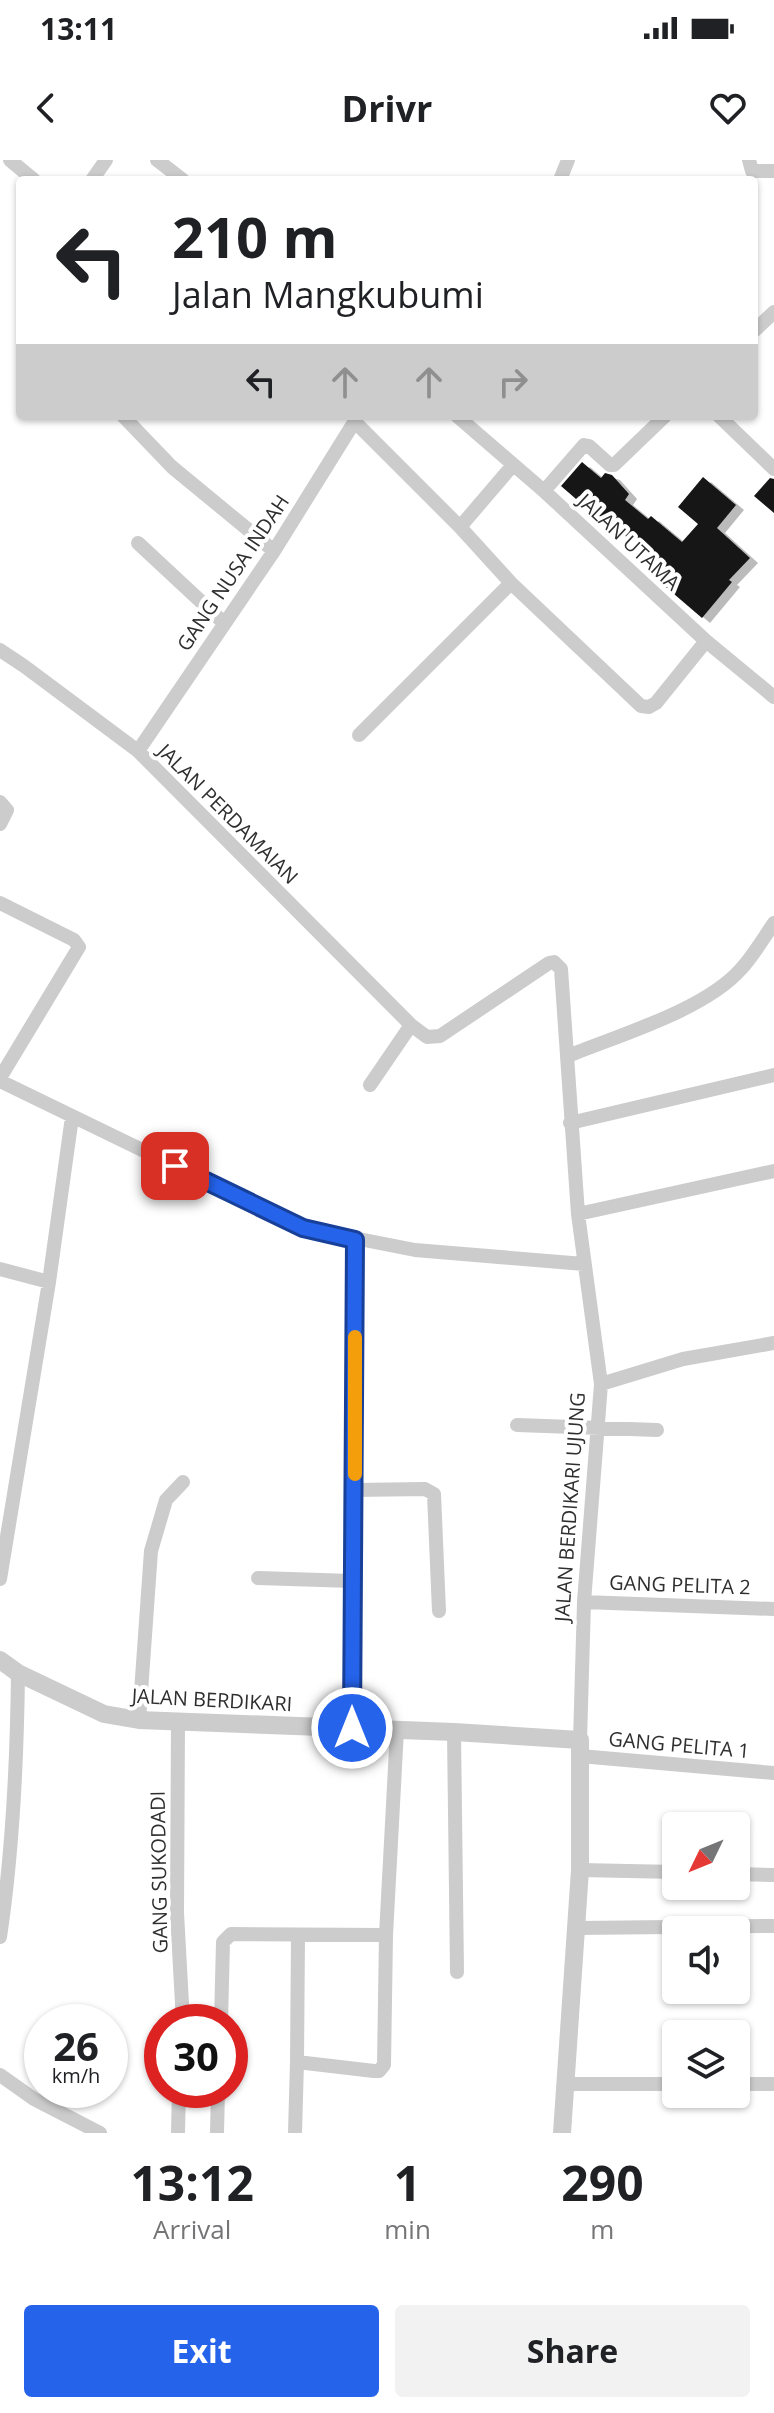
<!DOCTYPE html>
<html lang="en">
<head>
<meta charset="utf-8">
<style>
  body { margin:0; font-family:"Open Sans",sans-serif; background:#f2f2f2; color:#202124; height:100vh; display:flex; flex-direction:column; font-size:30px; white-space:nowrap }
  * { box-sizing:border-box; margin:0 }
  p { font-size:26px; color:#757577 }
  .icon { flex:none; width:44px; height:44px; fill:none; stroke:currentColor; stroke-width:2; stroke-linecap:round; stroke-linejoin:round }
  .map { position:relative; height:1973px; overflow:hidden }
  .panel { display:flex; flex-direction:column; background:#fff; flex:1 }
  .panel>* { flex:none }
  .banner { position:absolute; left:16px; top:16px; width:742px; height:244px; border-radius:8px; box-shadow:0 2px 6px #0004; background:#fff; color:#202124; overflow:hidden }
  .needle { width:52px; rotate:227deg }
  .controls { position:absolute; left:662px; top:1652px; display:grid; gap:16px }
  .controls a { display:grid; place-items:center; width:88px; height:88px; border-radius:8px; background:#fff; box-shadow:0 2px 6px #0004; font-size:40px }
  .speed { position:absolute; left:24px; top:1844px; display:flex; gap:16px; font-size:40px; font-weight:700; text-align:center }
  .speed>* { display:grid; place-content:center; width:104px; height:104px; border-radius:50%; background:#fff; box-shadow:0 2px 6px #0004; line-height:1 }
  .speed small { font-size:20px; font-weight:400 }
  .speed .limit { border:12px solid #d22; background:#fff; color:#111 }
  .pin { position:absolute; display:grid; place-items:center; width:68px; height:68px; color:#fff; margin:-34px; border-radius:16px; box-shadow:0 4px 12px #0006 }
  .me { position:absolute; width:88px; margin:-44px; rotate:0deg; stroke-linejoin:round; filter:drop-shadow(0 0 6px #0008) }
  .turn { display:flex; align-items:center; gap:28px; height:168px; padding:0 24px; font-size:36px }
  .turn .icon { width:104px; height:104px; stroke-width:2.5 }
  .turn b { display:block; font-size:56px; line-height:68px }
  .lanes { display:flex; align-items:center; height:76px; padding:0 24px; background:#0003; justify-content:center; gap:40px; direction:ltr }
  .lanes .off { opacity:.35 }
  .eta { display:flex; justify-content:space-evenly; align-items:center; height:136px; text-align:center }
  .eta b { font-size:48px; font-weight:700; line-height:56px }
  .button { display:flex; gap:16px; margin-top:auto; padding:16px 24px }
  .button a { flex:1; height:92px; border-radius:8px; background:#2563eb; color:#fff; font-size:32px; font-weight:700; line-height:92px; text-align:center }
  .button a+a { background:#f2f2f2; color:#202124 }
  .status { display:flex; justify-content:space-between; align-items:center; height:56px; padding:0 40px; background:#fff; direction:ltr }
  .status svg { height:22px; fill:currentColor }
  header { display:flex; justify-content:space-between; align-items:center; height:104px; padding:0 24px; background:#fff; font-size:36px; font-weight:700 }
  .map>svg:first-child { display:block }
  .building { fill:#161616; filter:url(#shadow) }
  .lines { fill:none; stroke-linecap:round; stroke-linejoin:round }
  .minor { stroke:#ccc; stroke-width:14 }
  .tertiary { stroke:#ccc; stroke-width:18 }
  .route-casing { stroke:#184099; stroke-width:20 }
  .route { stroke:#2563eb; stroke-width:14 }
  .slow { stroke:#f59e0b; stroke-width:14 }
  .labels { text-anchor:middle; stroke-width:8; stroke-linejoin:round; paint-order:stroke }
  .street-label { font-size:20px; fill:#2f2f2f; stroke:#fff }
</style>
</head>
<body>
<div class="status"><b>13:11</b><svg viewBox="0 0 49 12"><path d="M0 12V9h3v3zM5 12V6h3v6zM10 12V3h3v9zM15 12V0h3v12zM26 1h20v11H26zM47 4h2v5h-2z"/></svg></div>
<header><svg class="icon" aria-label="back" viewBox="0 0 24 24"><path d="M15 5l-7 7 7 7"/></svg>Drivr<svg class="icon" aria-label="heart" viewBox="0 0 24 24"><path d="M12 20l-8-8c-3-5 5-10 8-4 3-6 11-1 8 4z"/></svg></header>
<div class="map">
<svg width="774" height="1973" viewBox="0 0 774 1973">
  <defs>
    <filter id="shadow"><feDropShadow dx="8" dy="5" stdDeviation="0" flood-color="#0004"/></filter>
  </defs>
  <rect width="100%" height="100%" fill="#fff"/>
  <path class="building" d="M582 302 601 318 605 313 612 315 629 334 625 340 648 359 651 356 682 382 698 364 678 347 703 317 736 345 717 368 750 398 729 420 732 422 702 458 653 416 661 407 607 360 605 362 579 336 576 339 561 326Z
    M770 318 774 319V353L754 336Z"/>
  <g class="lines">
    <path class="minor" d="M10 0 34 20
      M157 0 183 20
      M749 0 752 11H774
      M92 20 106 0
      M560 20 568 0
      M754 171 774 152
      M123 256 172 307 274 391
      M457 256 544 331 706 481 774 537
      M719 256 774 309
      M354 261 460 367 511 423 641 546 649 547 656 543 706 481
      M544 331 584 285 589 286 610 305H614L665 256
      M460 367 513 305
      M138 383 224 463
      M0 490 24 506 138 591 411 865 427 877 440 876 549 803 554 802 561 809 578 1054 601 1224 584 1442 580 1580
      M359 575 511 423
      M138 591 274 391 358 256
      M0 642 7 650 0 664
      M0 743 74 780 79 787 0 918
      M568 896C619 875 705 850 741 809 753 796 763 779 774 763
      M0 921 303 1068 415 1090 584 1104
      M370 925 411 865
      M570 963 774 915
      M578 1054 774 1011
      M0 1109 49 1122
      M601 1224 683 1199 774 1183
      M517 1265 657 1270
      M354 1330 425 1329 434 1334 439 1451
      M258 1418 352 1421
      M0 1419 49 1122 72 957
      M584 1442 774 1449
      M139 1560 151 1391 166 1340 183 1322
      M178 1561 177 1753 183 1862
      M352 1568 355 1080
      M454 1572 457 1812
      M580 1596 774 1613
      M580 1710 676 1712
      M736 1714 774 1715
      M577 1768 774 1766
      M0 1777C13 1690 17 1602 18 1513
      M221 1862 223 1782 231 1774 386 1775
      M297 1902 298 1775
      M0 1915 34 1939 100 1973
      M565 1924H676
      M736 1924H774
      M178 1973 179 1930
      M217 1973 218 1930
      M295 1973 297 1902 374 1911H379L384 1905 386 1775 397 1570"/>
    <path class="tertiary" d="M0 1500 18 1513 104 1554 139 1560 454 1572 580 1580V1710L562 1973"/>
  </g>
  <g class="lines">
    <defs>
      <path id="route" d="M175 1006 303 1068 355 1080 352 1568"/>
    </defs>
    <use href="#route" class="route-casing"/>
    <use href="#route" class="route"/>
    <path class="slow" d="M355 1177V1314"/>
  </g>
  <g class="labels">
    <g class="street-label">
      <text transform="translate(629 382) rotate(43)" y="7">JALAN UTAMA</text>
      <text transform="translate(233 413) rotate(-56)" y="7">GANG NUSA INDAH</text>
      <text transform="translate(228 654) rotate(45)" y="7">JALAN PERDAMAIAN</text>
      <text transform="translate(570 1347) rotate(-86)" y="7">JALAN BERDIKARI UJUNG</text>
      <text transform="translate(680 1425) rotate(2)" y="7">GANG PELITA 2</text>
      <text transform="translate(212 1540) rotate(3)" y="7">JALAN BERDIKARI</text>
      <text transform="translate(679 1585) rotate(5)" y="7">GANG PELITA 1</text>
      <text transform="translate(159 1712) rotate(-91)" y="7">GANG SUKODADI</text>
    </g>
  </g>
</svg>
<div class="controls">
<a><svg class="needle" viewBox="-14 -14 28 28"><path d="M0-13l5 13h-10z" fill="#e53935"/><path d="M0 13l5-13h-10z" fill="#757577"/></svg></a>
<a><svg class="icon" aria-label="sound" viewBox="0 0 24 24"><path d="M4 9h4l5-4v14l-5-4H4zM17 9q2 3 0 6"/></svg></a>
<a><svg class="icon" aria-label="layers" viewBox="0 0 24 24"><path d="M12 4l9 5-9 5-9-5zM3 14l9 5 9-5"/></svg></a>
</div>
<div class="speed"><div>26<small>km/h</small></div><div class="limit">30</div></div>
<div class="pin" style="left:175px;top:1006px;background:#d93025"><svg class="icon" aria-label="arrive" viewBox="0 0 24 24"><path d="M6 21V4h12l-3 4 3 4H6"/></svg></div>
<svg class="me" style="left:352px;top:1568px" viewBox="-20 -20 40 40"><circle r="17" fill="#2563eb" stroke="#fff" stroke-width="3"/><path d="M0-11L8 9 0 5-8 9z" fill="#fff"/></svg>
<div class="banner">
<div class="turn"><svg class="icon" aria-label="left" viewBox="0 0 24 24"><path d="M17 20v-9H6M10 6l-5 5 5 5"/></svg><div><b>210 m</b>Jalan Mangkubumi</div></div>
<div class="lanes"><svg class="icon" aria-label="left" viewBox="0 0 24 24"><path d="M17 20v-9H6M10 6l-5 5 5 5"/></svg><svg class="icon off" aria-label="ahead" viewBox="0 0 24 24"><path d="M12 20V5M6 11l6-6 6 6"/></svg><svg class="icon off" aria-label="ahead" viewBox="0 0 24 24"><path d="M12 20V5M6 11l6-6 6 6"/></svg><svg class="icon off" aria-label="right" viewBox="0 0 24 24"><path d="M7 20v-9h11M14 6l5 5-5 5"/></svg></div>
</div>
</div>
<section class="panel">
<div class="eta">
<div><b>13:12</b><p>Arrival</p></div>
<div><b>1</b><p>min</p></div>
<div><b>290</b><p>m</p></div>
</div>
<div class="button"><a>Exit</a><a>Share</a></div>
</section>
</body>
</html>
